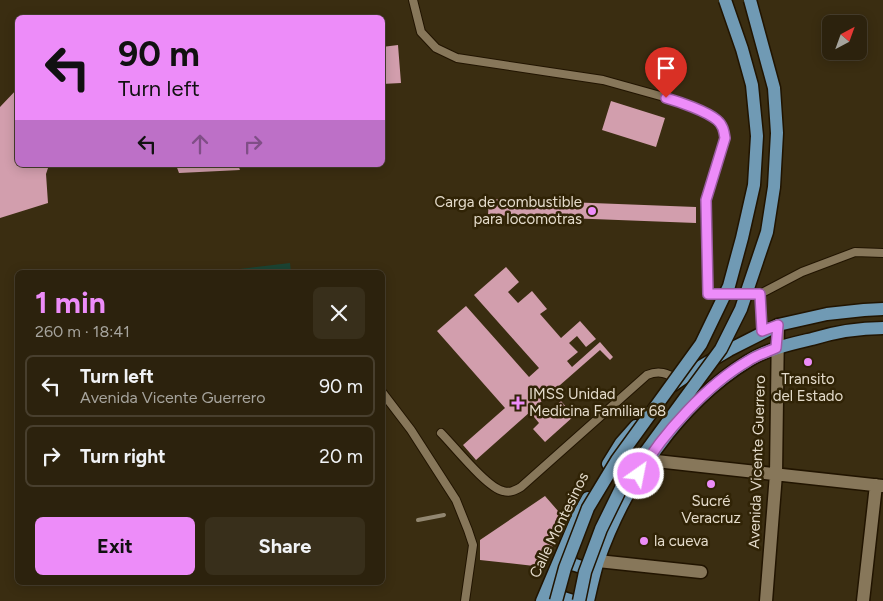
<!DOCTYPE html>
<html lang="en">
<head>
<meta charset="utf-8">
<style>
  body { margin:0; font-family:Figtree,sans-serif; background:#382f1b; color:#f1f3f6; height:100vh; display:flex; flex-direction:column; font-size:19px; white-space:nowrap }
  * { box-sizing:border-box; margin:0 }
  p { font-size:16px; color:#a6a49d }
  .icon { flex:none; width:28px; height:28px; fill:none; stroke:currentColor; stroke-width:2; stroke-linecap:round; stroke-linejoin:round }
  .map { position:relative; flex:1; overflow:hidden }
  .panel { position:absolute; left:15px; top:270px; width:370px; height:315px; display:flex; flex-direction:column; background:#2c220d; border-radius:8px; box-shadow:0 2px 12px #0003,0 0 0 1px #483f2e }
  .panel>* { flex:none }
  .banner { position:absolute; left:15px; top:15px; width:370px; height:152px; border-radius:8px; box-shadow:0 2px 12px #0003,0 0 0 1px #483f2e; background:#ed8cf9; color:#111; overflow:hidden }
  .needle { width:32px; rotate:41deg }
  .fabs { position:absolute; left:822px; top:15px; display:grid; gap:10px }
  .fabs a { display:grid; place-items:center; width:45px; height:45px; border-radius:8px; background:#2c220d; box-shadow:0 2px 12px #0003,0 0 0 1px #483f2e; font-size:25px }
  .pin { position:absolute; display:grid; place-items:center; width:42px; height:42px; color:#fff; margin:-51px -21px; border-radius:50% 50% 50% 0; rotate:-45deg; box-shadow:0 0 5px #0007 }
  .pin .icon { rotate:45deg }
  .me { position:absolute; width:55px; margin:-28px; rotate:33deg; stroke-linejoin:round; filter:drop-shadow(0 0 4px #0008) }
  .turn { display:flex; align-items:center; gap:18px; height:105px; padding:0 20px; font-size:22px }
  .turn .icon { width:65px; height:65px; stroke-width:2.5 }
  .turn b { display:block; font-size:35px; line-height:42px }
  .lanes { display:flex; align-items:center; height:48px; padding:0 20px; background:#0003; justify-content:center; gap:25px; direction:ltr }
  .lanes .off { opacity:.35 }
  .round { display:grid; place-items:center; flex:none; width:52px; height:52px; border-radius:8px; background:#382f1b }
  .head { display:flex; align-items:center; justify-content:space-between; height:85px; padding:0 20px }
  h1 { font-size:30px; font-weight:700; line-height:38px; color:#ed8cf9 }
  .button { display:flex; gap:10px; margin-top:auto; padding:10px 20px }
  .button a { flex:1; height:58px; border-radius:8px; background:#ed8cf9; color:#111; font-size:20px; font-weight:700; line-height:58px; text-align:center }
  .button a+a { background:#382f1b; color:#f1f3f6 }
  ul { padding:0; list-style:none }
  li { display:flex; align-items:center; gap:15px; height:62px; margin:0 10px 8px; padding:0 10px; border:2px solid #483f2e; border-radius:8px }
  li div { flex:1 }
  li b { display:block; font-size:19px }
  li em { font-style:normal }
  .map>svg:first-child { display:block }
  .green { fill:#1b4433 }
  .building { fill:#d29ead }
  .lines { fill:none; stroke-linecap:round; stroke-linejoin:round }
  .service-casing { stroke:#211400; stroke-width:10 }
  .minor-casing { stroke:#211400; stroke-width:15 }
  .primary-casing { stroke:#211400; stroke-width:15 }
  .service { stroke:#87775a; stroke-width:8 }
  .minor { stroke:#87775a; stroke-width:12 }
  .primary { stroke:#709ab4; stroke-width:12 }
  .rail { stroke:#928771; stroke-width:4 }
  .primary-bridge-casing { stroke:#211400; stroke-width:15; stroke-linecap:butt }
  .primary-bridge { stroke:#709ab4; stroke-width:12 }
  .route-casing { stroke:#9a5ba2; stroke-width:12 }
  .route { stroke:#ed8cf9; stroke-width:9 }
  .poi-dot { fill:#ed8cf9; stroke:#302306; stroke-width:2 }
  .labels { text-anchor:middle; stroke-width:5; stroke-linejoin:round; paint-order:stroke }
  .poi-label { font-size:15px; fill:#e4dbcb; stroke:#302306 }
  .street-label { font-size:15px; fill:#e4dbcb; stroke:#302306 }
</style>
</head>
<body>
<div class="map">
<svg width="883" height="601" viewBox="0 0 883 601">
  <rect width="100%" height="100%" fill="#3a2d11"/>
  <path class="green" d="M290 263 291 272H215Z"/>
  <path class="building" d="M398 45 401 83 382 84V47Z
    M18 88V165H49L46 174 48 203 0 218V107Z
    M611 101 665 118 656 147 602 130Z
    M176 165H238L240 170 179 173Z
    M489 199 696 207V223L488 215Z
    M506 267 519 282 508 292 518 303 532 291 547 309 540 314 561 338 580 321 596 339 586 347 577 336 569 343 578 352 567 361 572 367 600 342 613 357 610 360 600 350 535 407 544 416 561 401 574 416 545 442 533 429 539 423 530 412 476 460 463 445 505 408 437 331 466 306 529 377 539 368 474 295Z
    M545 496 565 519 543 567 480 560V540Z"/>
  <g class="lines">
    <defs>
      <path id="service" d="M413 0 421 32 436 48 457 58 603 80 682 102 717 120 724 129 725 138 705 201 708 294H760
        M762 331 760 294 802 272 855 252 883 253
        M382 392 411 430 456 500 468 530 473 545 465 601
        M441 433C454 446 487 488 503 491 510 493 514 491 521 487L647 375C659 370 667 373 678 380"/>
      <path id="minor" d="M647 460 883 486
        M598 561 701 572
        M766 601 776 474 778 325
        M863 601 876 485"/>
      <path id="primary" d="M673 385 695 370 729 350 778 325 827 314 864 310 883 309
        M608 464 621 443 636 426
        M567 550 572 564 585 568 596 562
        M542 601 578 516 588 498
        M552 601 557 596 573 601
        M588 601C591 588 594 574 598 561 625 484 678 404 748 361 767 349 791 344 812 339 835 332 859 328 883 328"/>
    </defs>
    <use href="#service" class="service-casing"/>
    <use href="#minor" class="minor-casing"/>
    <use href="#primary" class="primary-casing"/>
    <use href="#service" class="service"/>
    <use href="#minor" class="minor"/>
    <use href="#primary" class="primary"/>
    <path class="rail" d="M418 520 444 515"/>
    <defs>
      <path id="primary-bridge" d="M556 601 565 568 588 508 617 460 701 344 729 286 742 238 754 185 757 136 752 85 742 49 725 0
        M579 601 585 572 601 529 625 480 721 349 741 309 767 232 774 187 777 133 774 88 750 0"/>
    </defs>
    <use href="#primary-bridge" class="primary-bridge-casing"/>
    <use href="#primary-bridge" class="primary-bridge"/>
  </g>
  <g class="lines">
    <defs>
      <path id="route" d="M639 474C662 434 708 384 748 361 757 355 767 352 776 348L778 325 762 331 760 294H708L706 200 725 138C724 131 723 125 717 120 706 111 680 102 666 98"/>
    </defs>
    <use href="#route" class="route-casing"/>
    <use href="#route" class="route"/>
  </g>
  <g class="poi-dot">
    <circle cx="592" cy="211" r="5"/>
    <circle cx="808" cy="362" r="5"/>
    <path d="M515.5 395.5h5v5h5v5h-5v5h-5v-5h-5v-5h5z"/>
    <circle cx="711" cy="484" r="5"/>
    <circle cx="644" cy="541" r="5"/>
  </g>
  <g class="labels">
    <g class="poi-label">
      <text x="582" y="207" text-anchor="end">Carga de combustible<tspan x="582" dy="17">para locomotras</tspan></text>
      <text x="808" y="384">Transito<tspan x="808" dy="17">del Estado</tspan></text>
      <text x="529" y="399" text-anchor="start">IMSS Unidad<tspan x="529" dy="17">Medicina Familiar 68</tspan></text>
      <text x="711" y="506">Sucré<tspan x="711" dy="17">Veracruz</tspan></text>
      <text x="654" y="546" text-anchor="start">la cueva</text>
    </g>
    <g class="street-label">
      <text transform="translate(757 462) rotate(-88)" y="5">Avenida Vicente Guerrero</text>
      <text transform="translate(559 525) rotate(-64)" y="5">Calle Montesinos</text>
    </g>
  </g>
</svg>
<div class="fabs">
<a><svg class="needle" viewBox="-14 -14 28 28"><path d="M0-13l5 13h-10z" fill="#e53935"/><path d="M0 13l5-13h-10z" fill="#a6a49d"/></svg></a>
</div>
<div class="pin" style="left:666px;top:98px;background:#d93025"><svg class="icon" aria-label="arrive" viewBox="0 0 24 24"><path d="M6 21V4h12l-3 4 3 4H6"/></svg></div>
<svg class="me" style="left:639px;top:474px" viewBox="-20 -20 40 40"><circle r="17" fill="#ed8cf9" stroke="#fff" stroke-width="3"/><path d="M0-11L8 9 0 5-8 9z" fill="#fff"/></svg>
<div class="banner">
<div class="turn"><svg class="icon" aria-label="left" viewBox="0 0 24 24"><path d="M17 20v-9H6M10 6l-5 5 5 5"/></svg><div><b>90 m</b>Turn left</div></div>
<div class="lanes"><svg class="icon" aria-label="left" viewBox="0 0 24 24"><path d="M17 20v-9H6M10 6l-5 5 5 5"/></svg><svg class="icon off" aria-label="ahead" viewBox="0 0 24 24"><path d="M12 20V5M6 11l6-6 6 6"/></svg><svg class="icon off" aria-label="right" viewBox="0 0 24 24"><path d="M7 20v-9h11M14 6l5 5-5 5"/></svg></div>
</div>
<section class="panel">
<div class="head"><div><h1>1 min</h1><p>260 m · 18:41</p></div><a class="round"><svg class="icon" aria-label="close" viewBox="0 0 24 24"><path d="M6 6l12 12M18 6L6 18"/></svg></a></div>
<ul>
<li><svg class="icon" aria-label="left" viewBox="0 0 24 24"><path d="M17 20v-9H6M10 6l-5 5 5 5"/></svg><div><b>Turn left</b><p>Avenida Vicente Guerrero</p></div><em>90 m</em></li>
<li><svg class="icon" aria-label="right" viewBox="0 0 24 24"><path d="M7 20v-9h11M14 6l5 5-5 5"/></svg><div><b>Turn right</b></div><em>20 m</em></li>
</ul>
<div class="button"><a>Exit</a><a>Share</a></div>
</section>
</div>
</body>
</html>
